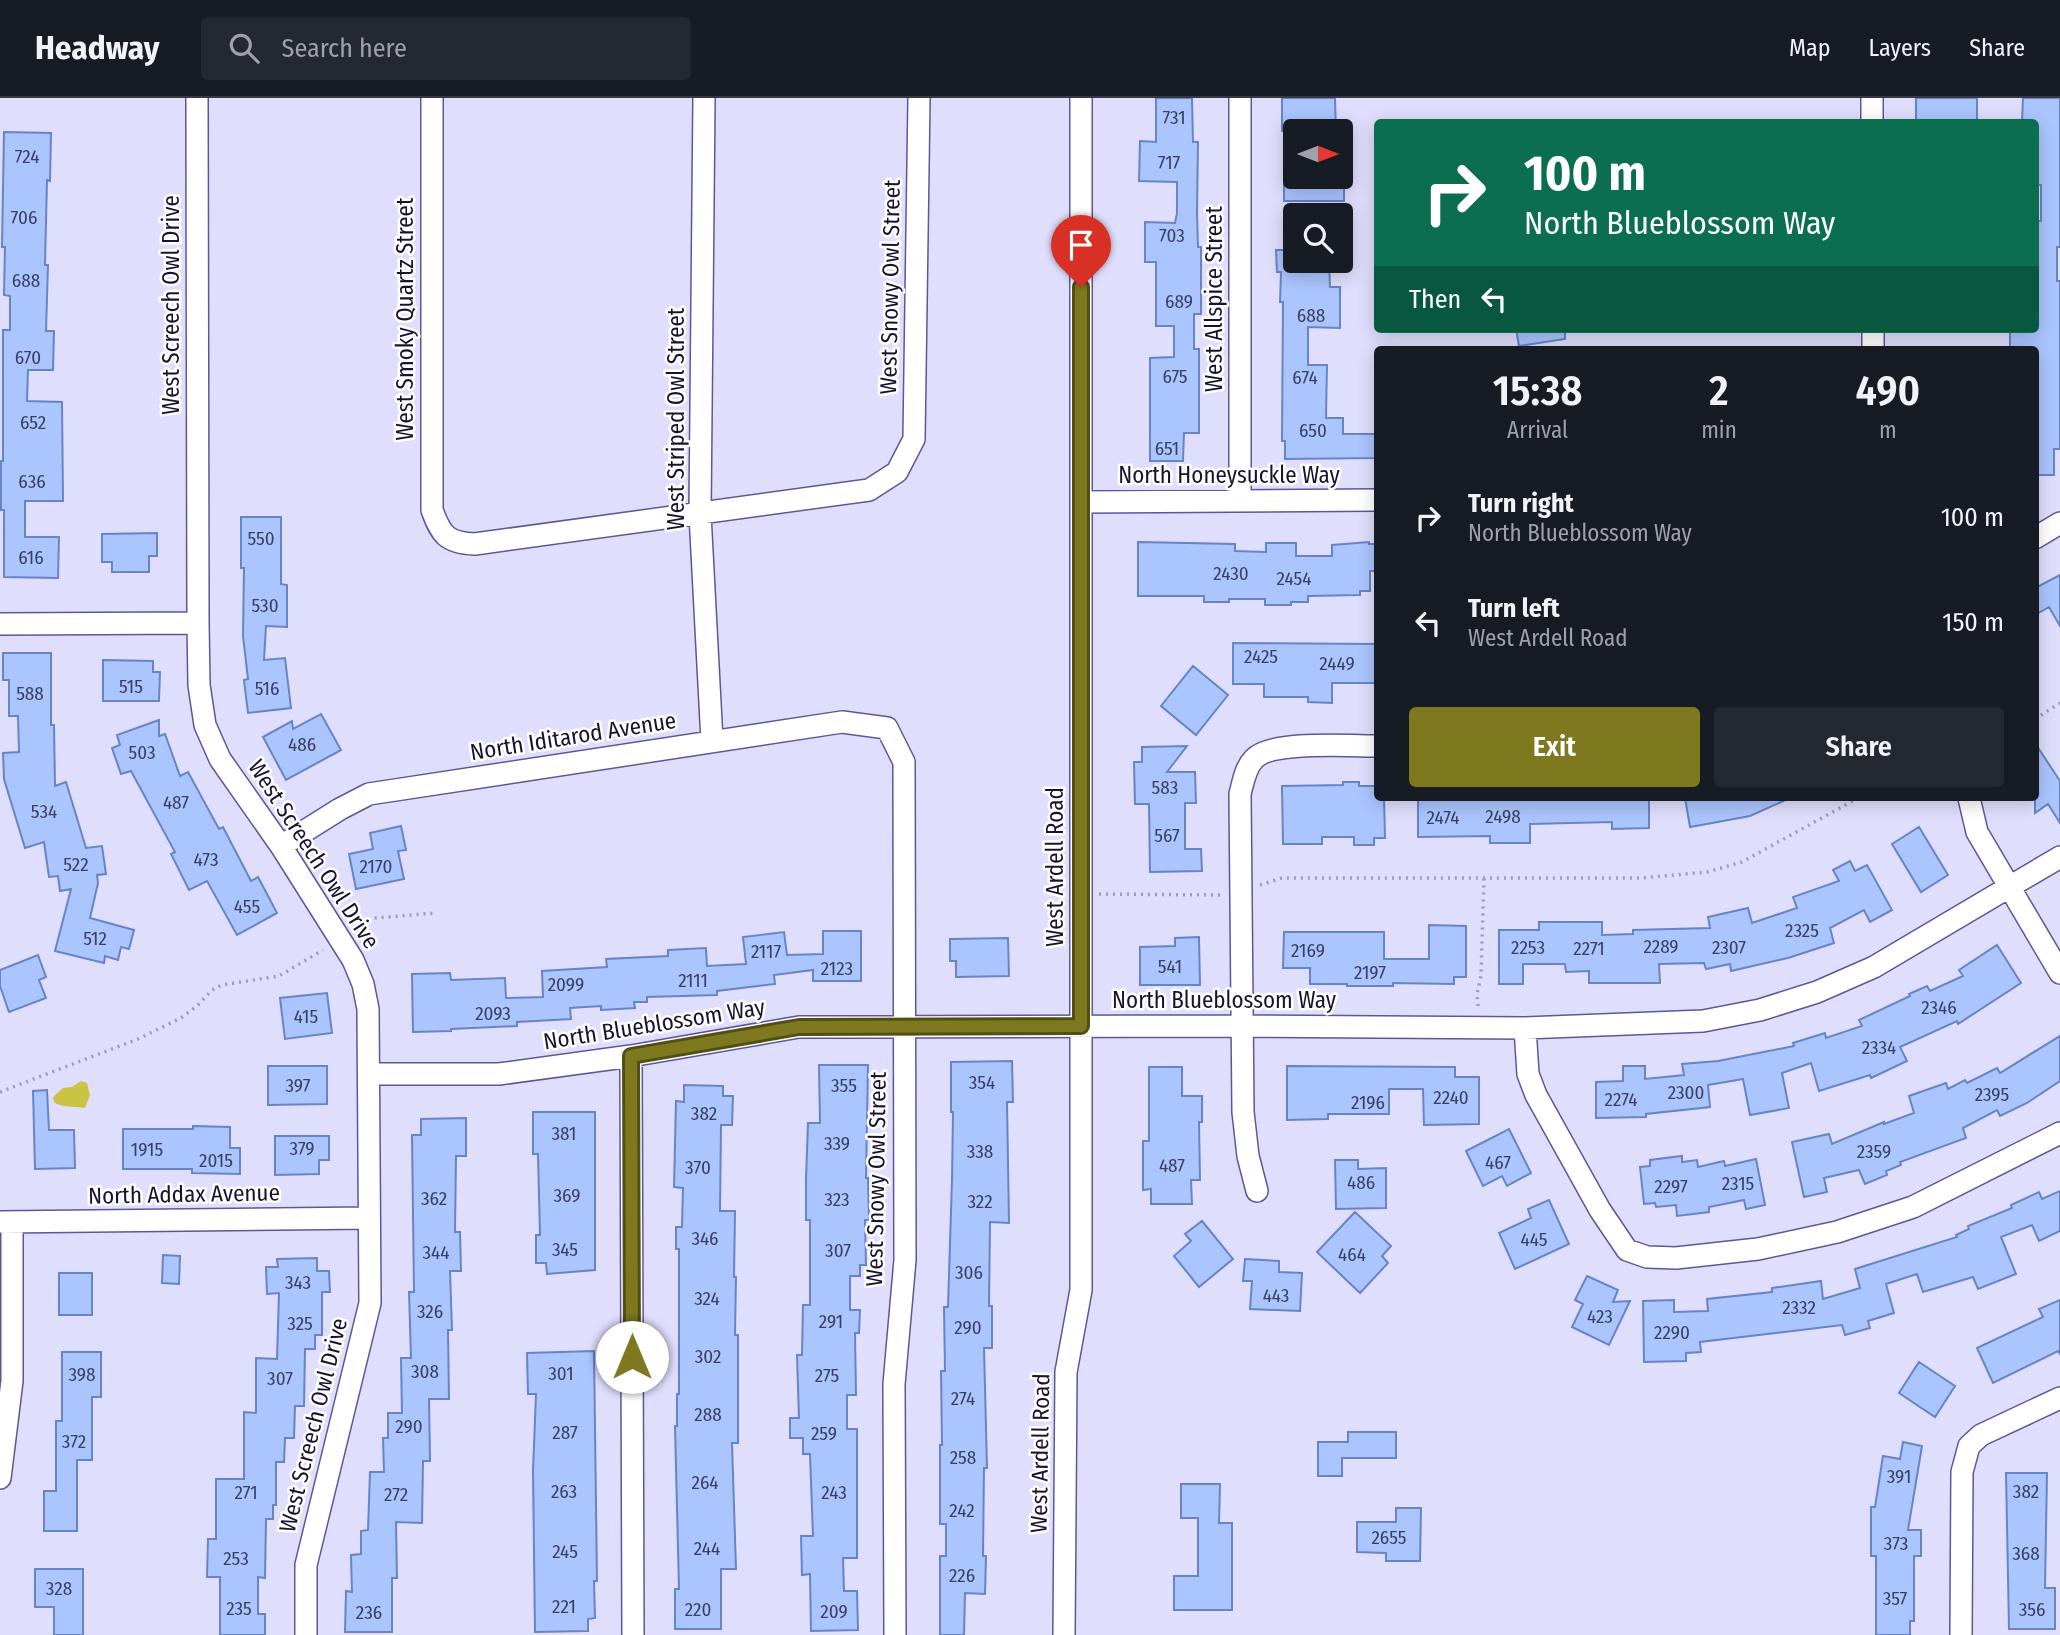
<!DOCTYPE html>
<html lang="en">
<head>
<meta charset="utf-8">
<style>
  body { margin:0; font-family:"Fira Sans Condensed",sans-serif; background:#242831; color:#f1f3f6; height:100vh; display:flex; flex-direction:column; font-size:26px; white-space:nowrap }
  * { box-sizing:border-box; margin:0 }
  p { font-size:23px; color:#9ea1a6 }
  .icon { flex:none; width:38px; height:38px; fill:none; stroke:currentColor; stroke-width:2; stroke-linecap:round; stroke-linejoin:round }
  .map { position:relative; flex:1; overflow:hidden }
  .side { position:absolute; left:1374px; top:248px; width:665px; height:455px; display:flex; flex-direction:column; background:#171b24; border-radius:7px; box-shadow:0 4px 18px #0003 }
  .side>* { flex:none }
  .banner { position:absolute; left:1374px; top:21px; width:665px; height:214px; border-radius:7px; box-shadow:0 4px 18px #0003; background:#0b6e4f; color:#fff; overflow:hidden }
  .needle { width:46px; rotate:90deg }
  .buttons { position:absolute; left:1283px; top:21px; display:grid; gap:14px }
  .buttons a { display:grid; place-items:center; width:70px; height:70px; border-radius:7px; background:#171b24; box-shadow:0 4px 18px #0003; font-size:35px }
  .pin { position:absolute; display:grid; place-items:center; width:60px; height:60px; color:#fff; margin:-72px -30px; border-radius:50% 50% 50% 0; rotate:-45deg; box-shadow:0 0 7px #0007 }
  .pin .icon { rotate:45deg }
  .me { position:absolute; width:77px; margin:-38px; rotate:0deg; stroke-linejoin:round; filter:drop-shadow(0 0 5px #0008) }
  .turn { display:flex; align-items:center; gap:24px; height:147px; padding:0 35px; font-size:32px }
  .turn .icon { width:91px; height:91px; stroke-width:2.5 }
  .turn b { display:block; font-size:49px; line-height:60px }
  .then { display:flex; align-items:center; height:66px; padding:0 35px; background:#0003; gap:14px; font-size:26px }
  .eta { display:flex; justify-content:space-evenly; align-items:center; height:119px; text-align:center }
  .eta b { font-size:42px; font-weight:600; line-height:49px }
  .cta { display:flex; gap:14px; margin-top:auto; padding:14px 35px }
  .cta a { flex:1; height:80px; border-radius:7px; background:#7e781e; color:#fff; font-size:28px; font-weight:600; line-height:80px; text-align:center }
  .cta a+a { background:#242831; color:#f1f3f6 }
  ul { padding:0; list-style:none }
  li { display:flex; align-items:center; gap:21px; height:105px; padding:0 35px }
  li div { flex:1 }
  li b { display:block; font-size:26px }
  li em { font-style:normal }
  header { display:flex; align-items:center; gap:42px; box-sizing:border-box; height:98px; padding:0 35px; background:#171b24; border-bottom:2px solid #363941 }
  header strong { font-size:33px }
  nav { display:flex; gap:38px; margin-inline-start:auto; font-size:24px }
  .search { width:490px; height:63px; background:#242831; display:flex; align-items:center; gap:18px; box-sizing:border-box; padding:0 24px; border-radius:7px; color:#9ea1a6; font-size:26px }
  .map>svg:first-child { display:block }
  .water { fill:#cbc346 }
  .building { fill:#abc5ff; stroke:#6884c4; stroke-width:2 }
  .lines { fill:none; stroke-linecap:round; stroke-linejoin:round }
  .minor-casing { stroke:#5c5798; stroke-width:24 }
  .path { stroke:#9c9bb8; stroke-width:3.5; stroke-dasharray:2 5; stroke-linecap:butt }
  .minor { stroke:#fff; stroke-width:21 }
  .route-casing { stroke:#524e14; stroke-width:18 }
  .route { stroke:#7e781e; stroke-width:12 }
  .labels { text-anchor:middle; stroke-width:5; stroke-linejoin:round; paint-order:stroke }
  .number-label { font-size:19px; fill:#3b4062 }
  .street-label { font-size:23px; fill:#16132e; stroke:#fff }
</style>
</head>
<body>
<header>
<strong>Headway</strong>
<div class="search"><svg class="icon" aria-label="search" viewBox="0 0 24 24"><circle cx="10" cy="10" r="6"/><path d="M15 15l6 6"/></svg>Search here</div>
<nav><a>Map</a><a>Layers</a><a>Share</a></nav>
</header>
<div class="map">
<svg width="2060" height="1537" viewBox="0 0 2060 1537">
  <rect width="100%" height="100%" fill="#dfdffd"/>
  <path class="water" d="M81 983 87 985 90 997 85 1010C75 1008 61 1010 54 1004L53 999 63 990 72 989Z"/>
  <path class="building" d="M1156 0H1192L1193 44H1198L1197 115 1198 149H1201V216H1194V251H1199V335H1184L1183 363H1150V260L1174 259V228H1156V164H1145V124L1175 125 1177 115V84L1139 83 1140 43 1156 44Z
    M1282 0H1335L1336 33H1282Z
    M1916 0H1977V24H1916Z
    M2023 0H2060V149H2057V183H2060V351H2054V377H2035V252H2010V231H2035V123H2041V87H2035V24H2022Z
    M4 34 51 35 50 83 47 82 45 167H48L46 233H54L53 272H28L27 303 62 304 63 403H25V439H59L58 480 4 479V412H1V363H3V232H10V198L4 197 5 149H2Z
    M1284 79H1344V103H1284Z
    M1276 152H1295V163H1329L1330 189H1340V230L1308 229V267H1327L1326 320H1343V336H1377V360L1285 361V343H1282L1283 204H1280L1281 174H1277Z
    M1516 231H1565V241L1519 248Z
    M241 419H281V486L287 487V529L266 528 264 562 285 560 291 610 248 615 244 582 248 581 243 538 244 470H241Z
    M157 435V458H149V474H112V464H102V436Z
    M1138 444 1235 446V453L1266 454V445H1296V458H1332V447L1369 444V446H1377V473H1370V493H1360V497L1308 498V504H1291V507H1265V501H1229V504H1204V498H1138Z
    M2060 477V528L2049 509 2035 517V490Z
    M1233 545 1377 546V585H1332V605L1308 604V599H1264V586H1233Z
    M3 555H51V627H54L55 688 66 684 86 750 102 748 106 776 97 777 98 785 90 820 134 832 129 851 121 849 118 862 105 858 104 865 55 853 71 791 60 793 58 778 49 779 44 744 25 750 4 681 3 655 19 654 18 618H9V582H3Z
    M103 562 153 563V574H160L159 603H103Z
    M1193 568 1228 597 1196 637 1161 608Z
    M321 616 341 652 286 682 263 639 292 623 293 631Z
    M159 622V638L165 636 180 678 188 674 219 731 223 729 251 783 258 779 277 815 237 837 207 783 189 792 171 756 175 754 131 673 121 676 112 650 120 647 117 637Z
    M2035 645 2060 683V725L2048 706 2035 715Z
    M1187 648 1167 674H1195L1196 705H1185V751H1201L1202 773 1150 774 1149 706H1135L1134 664H1142V649Z
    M1343 684H1359V688H1377V700H1384L1385 740H1374V747H1354V739H1322V746H1283L1282 688 1343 687Z
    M1418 700H1649V730L1612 731V724L1530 726V745H1490V738L1418 739Z
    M1685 700H1790L1750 718 1690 729Z
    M401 728 406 752 398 753 404 781 356 791 349 756 373 751 370 735Z
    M1919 729 1948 777 1921 794 1892 746Z
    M1850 763 1855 773 1867 767 1892 812 1870 824 1864 812 1830 830 1834 845 1788 860 1731 873 1730 866 1706 871 1704 865 1659 866 1660 885H1589V873L1566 874 1565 866H1523V886H1499V832H1539V824H1602V837L1633 836V832L1710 830 1708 819 1748 810 1752 825 1797 810 1793 799 1839 783 1833 772Z
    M1429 827 1466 828V879H1454V886L1393 885V888H1347V886H1310V870H1283L1284 834H1384V861H1429Z
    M823 833H861V883H813V872L774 877 775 886 717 893V897L647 899V904H634L635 910 601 912V908L570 910 571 921 517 924V928L451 931V933L413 934 412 876 450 875 451 882 505 880 506 900 543 899 542 873 607 869 606 861 668 858V852L706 850 707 868 746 866 743 839 784 834 787 857 823 856Z
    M1199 839 1200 887H1140V849L1175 848V840Z
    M1008 840 1009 878 956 879V863H950V841Z
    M1997 847 2021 885 1958 926 1957 923 1900 949 1907 963 1871 980 1870 977 1819 993 1811 965 1782 975 1789 1010 1750 1017 1743 981 1708 987 1710 1009 1646 1016V1019L1596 1020V984L1623 983V968H1645V981L1684 977 1682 966 1718 963 1794 948 1793 945 1825 935 1826 940 1862 928 1859 922 1910 898 1909 896 1927 888 1930 893 1963 878 1959 872Z
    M38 857 46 879 39 882 46 900 9 914 0 888V872Z
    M327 895 332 935 285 941 280 900Z
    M2060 938V983L2027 1005 2000 1018 1997 1012 1963 1030 1966 1040 1900 1064 1901 1067 1886 1073 1887 1077 1865 1086 1859 1072 1824 1080 1827 1094 1804 1099 1792 1044 1829 1036 1832 1046 1884 1024V1026L1914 1015 1909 998 1946 985 1948 991 1965 982 1967 985 1997 970 2000 975Z
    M1012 963 1013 1004H1007L1009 1125 990 1124 989 1208H992V1250H984L987 1370H984L983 1458H986L985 1496 965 1495 964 1537H940V1458H946V1426H940V1347H942L941 1273H945L944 1209H948L952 1082 953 1014H951V964Z
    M819 967H868L866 1080H868L869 1122H865L866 1167H860V1178H850V1212H860L859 1235H855L856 1297H847V1331H857V1460H843L844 1493H857L858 1532 811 1533 810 1476 802 1477 801 1438H813L810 1356H803V1340H790V1320H799L797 1257H802L803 1207H810V1122H806V1081L808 1025H820Z
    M268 968H327V1006L268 1007Z
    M1287 968 1455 969V979H1479V1026L1424 1027 1423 991H1389V1016H1328V1021L1287 1022Z
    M1149 969H1182V998H1202V1024H1199L1200 1082H1191L1192 1106H1151V1091L1143 1092V1043H1149Z
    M684 987 723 988V998H733L732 1027H721L720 1113H735L734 1179H736L735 1237H738V1345H732L736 1471H721V1531H675V1491H679L675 1328H677V1296H679V1151H676V1129H682L683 1090 674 1089 676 1003 684 1004Z
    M47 992 49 1032H74L75 1070 35 1071 33 993Z
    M533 1014H595V1172L547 1176 546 1165H536V1137H540L538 1056H533Z
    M466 1020V1058H456L455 1134H460L461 1173H450L452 1232H448L449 1301H429L430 1363H423L422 1425 396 1424 397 1480H392V1534H345L346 1493 352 1494 351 1457 361 1456V1433L368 1432 370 1374H384L383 1340H388V1315H402L401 1260H411L409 1194H414L412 1037H421V1021Z
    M193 1028 230 1029V1050H240V1076L192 1075V1071H123V1031H193Z
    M1509 1031 1531 1075 1507 1088 1502 1078 1483 1088 1466 1053Z
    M275 1038H329V1062H319V1076L275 1077Z
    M1682 1058V1064L1697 1062 1698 1069 1724 1063 1725 1068 1756 1061 1765 1107 1746 1111 1744 1102 1709 1109V1114L1677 1118 1676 1107 1656 1109 1655 1105 1644 1106 1640 1069 1650 1068V1062Z
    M1335 1062H1358V1071L1386 1070V1110L1336 1111Z
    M2060 1093V1133L2039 1143 2032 1127 2001 1139 2016 1176 1978 1191 1973 1179 1923 1194 1917 1176 1886 1186 1894 1215 1868 1223 1870 1230 1845 1237 1842 1227 1700 1244 1701 1254 1686 1255V1263L1644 1264 1643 1203 1674 1202V1214L1708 1213 1707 1201 1772 1194V1190L1821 1183 1823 1201 1860 1190 1855 1171 1957 1139 1956 1137 1969 1131 1968 1128 2012 1110 2011 1107 2039 1094 2042 1101Z
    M1549 1102 1569 1146 1515 1171 1499 1135 1531 1120 1528 1111Z
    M1355 1114 1391 1148 1382 1158 1388 1165 1360 1195 1317 1154Z
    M1202 1123 1233 1161 1199 1189 1174 1158 1191 1143 1185 1136Z
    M163 1157 180 1158 179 1186 162 1185Z
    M317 1160V1173H329L330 1194H322V1237H315V1251H305L304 1308H295L294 1340H285L284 1364H276V1407H273V1421H266L265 1480 258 1479V1516H265V1537H220V1479H207L208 1441H216V1381H244V1314L256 1315V1260L277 1261 279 1195 267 1196 266 1169H278L277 1161Z
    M1245 1161 1279 1163V1174L1302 1175 1300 1213 1250 1211 1252 1183H1243Z
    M59 1175H92V1217H59Z
    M1587 1178 1618 1192 1613 1204 1630 1203 1609 1247 1572 1229 1583 1206 1575 1202Z
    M2060 1202V1256L2058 1253 1993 1285 1977 1250 2043 1219 2039 1211Z
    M594 1253 597 1483H594L595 1520 588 1521V1533L535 1534 533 1373 536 1296H528L527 1255Z
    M62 1254H101V1299H92V1362H77V1433H44V1393H56V1323H62Z
    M1919 1264 1955 1288 1935 1319 1899 1295Z
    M1348 1334H1396V1360H1342V1378H1318V1344H1348Z
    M1903 1344 1922 1348 1908 1432H1921V1458H1914V1523H1910V1537H1876V1458H1871V1409H1875L1883 1358 1900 1361Z
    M2006 1375H2047L2045 1490H2055V1531H2009Z
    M1181 1386H1220L1219 1425H1232V1512H1174V1478H1198V1420H1181Z
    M1396 1410H1421L1420 1463H1386V1455L1357 1454V1424H1396Z
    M35 1471H83V1537H54V1509H35Z"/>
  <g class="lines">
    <defs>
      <path id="minor" d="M197 0 198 525 199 587 205 627 220 661 281 748 353 862 363 886 368 911 370 1205 306 1467V1537
        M432 0V412C441 437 447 445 475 446L869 392 897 374 914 341 919 0
        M704 0 700 416 712 643
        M1240 0V403
        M1872 0V24
        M1873 231V252
        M1082 404 1377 402
        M2035 440 2060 425
        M0 526 198 525
        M1969 700 1977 734 2060 875
        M281 748 340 711 369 696 842 624 887 630 904 664 905 1162 894 1286 895 1537
        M1525 930 1528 976 1536 997 1600 1112 1627 1152 1647 1159 1676 1160 1758 1151 1837 1134 1913 1109 2060 1035
        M631 958 633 1537
        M369 976H499L631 958 799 929 1242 928 1525 930 1703 923 1760 912 1817 894 1874 869 2060 759
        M1257 1093 1248 1058 1243 1014 1240 696C1243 685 1245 670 1254 661 1271 642 1351 648 1377 648
        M0 1124 369 1120
        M0 1380 12 1283V1124
        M1064 1537 1066 1274 1081 1192V0
        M1961 1537 1962 1374 1969 1348 1981 1337 2060 1300"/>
    </defs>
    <use href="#minor" class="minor-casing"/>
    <path class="path" d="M2035 621 2060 605
      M1260 787 1282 780H1641L1707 774 1742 764 1858 700
      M1099 796 1221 797
      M356 830 376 820 435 815
      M1478 908 1477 896 1481 878 1484 780
      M0 994 138 941 181 920 198 907 212 892 222 887 279 878 323 852"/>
    <use href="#minor" class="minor"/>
  </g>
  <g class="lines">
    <defs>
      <path id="route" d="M632 1259 631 958 799 929 1081 928V189"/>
    </defs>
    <use href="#route" class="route-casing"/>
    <use href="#route" class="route"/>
  </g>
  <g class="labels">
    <g class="number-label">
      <text x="1174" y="26">731</text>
      <text x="27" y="65">724</text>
      <text x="1169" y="71">717</text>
      <text x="24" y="126">706</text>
      <text x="1172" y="144">703</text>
      <text x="26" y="189">688</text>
      <text x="1179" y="210">689</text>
      <text x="1311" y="224">688</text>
      <text x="28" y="266">670</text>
      <text x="1175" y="285">675</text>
      <text x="1305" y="286">674</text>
      <text x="33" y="331">652</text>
      <text x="1313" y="339">650</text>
      <text x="1167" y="357">651</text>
      <text x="32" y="390">636</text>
      <text x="261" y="447">550</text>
      <text x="31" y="466">616</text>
      <text x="1231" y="482">2430</text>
      <text x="1294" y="487">2454</text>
      <text x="265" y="514">530</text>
      <text x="1261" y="565">2425</text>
      <text x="1337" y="572">2449</text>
      <text x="131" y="595">515</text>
      <text x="267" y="597">516</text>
      <text x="30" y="602">588</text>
      <text x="302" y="653">486</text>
      <text x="142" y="661">503</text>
      <text x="1165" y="696">583</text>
      <text x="176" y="711">487</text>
      <text x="44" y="720">534</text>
      <text x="1503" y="725">2498</text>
      <text x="1443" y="726">2474</text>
      <text x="1167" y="744">567</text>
      <text x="206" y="768">473</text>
      <text x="76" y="773">522</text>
      <text x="376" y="775">2170</text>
      <text x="247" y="815">455</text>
      <text x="1802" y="839">2325</text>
      <text x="95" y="847">512</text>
      <text x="1661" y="855">2289</text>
      <text x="1528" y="856">2253</text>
      <text x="1729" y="856">2307</text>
      <text x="1589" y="857">2271</text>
      <text x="1308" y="859">2169</text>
      <text x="766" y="860">2117</text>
      <text x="1170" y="875">541</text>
      <text x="837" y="877">2123</text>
      <text x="1370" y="881">2197</text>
      <text x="693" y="889">2111</text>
      <text x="566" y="893">2099</text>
      <text x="1939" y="916">2346</text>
      <text x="493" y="922">2093</text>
      <text x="306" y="925">415</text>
      <text x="1879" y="956">2334</text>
      <text x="982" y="991">354</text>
      <text x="298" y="994">397</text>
      <text x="844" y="994">355</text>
      <text x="1686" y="1001">2300</text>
      <text x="1992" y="1003">2395</text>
      <text x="1451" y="1006">2240</text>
      <text x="1621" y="1008">2274</text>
      <text x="1368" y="1011">2196</text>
      <text x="704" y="1022">382</text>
      <text x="564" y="1042">381</text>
      <text x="837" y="1052">339</text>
      <text x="302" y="1057">379</text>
      <text x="147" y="1058">1915</text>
      <text x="980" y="1060">338</text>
      <text x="1874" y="1060">2359</text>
      <text x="216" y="1069">2015</text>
      <text x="1498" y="1071">467</text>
      <text x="1172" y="1074">487</text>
      <text x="698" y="1076">370</text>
      <text x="1361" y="1091">486</text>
      <text x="1738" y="1092">2315</text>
      <text x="1671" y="1095">2297</text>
      <text x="567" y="1104">369</text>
      <text x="434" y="1107">362</text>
      <text x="837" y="1108">323</text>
      <text x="980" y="1110">322</text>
      <text x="705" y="1147">346</text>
      <text x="1534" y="1148">445</text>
      <text x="565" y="1158">345</text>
      <text x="838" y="1159">307</text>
      <text x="436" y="1161">344</text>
      <text x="1352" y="1163">464</text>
      <text x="969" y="1181">306</text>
      <text x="298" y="1191">343</text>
      <text x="1276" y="1204">443</text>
      <text x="707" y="1207">324</text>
      <text x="1799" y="1216">2332</text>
      <text x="430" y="1220">326</text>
      <text x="1600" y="1225">423</text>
      <text x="831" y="1230">291</text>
      <text x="300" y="1232">325</text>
      <text x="968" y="1236">290</text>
      <text x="1672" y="1241">2290</text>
      <text x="708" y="1265">302</text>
      <text x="425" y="1280">308</text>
      <text x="561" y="1282">301</text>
      <text x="82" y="1283">398</text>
      <text x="827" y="1284">275</text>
      <text x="280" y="1287">307</text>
      <text x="963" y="1307">274</text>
      <text x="708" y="1323">288</text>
      <text x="409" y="1335">290</text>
      <text x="565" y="1341">287</text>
      <text x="824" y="1342">259</text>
      <text x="74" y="1350">372</text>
      <text x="963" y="1366">258</text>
      <text x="1899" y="1385">391</text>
      <text x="705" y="1391">264</text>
      <text x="564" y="1400">263</text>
      <text x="2026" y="1400">382</text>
      <text x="246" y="1401">271</text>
      <text x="834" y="1401">243</text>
      <text x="396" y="1403">272</text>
      <text x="962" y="1419">242</text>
      <text x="1389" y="1446">2655</text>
      <text x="1896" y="1452">373</text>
      <text x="707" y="1457">244</text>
      <text x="565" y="1460">245</text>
      <text x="2026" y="1462">368</text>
      <text x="236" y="1467">253</text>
      <text x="962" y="1484">226</text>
      <text x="59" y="1497">328</text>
      <text x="1895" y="1507">357</text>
      <text x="564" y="1515">221</text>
      <text x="239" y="1517">235</text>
      <text x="698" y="1518">220</text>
      <text x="2032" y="1518">356</text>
      <text x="834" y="1520">209</text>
      <text x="369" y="1521">236</text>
    </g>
    <g class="street-label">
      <text transform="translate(890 189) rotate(-89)" y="8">West Snowy Owl Street</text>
      <text transform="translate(1214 201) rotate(-90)" y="8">West Allspice Street</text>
      <text transform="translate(171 207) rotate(-90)" y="8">West Screech Owl Drive</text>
      <text transform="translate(405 221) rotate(-90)" y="8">West Smoky Quartz Street</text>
      <text transform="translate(676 321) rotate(-90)" y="8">West Striped Owl Street</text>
      <text x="1229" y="385">North Honeysuckle Way</text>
      <text transform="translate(573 638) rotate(-9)" y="8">North Iditarod Avenue</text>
      <text transform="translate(314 756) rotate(57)" y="8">West Screech Owl Drive</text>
      <text transform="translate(1055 769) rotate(-90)" y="8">West Ardell Road</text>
      <text x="1224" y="910">North Blueblossom Way</text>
      <text transform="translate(654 926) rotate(-9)" y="8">North Blueblossom Way</text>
      <text transform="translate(876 1081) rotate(-89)" y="8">West Snowy Owl Street</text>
      <text transform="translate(184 1096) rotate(-1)" y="8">North Addax Avenue</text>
      <text transform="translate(313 1327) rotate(-76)" y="8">West Screech Owl Drive</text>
      <text transform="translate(1040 1355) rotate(-89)" y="8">West Ardell Road</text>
    </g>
  </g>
</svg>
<div class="buttons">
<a><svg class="needle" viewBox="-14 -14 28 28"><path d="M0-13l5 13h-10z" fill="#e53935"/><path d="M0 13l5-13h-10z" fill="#9ea1a6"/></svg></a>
<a><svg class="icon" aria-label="search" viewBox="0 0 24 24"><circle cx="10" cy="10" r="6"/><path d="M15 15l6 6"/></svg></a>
</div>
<div class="pin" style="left:1081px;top:189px;background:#d93025"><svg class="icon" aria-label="arrive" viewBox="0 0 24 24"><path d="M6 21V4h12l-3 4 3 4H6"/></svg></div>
<svg class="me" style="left:632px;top:1259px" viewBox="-20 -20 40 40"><circle r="19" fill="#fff"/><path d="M0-13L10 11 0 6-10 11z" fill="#7e781e"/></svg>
<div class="banner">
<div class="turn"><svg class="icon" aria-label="right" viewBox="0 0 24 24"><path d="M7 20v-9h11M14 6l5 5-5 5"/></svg><div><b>100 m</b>North Blueblossom Way</div></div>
<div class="then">Then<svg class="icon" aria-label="left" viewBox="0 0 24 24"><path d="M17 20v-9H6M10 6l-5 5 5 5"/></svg></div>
</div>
<section class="side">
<div class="eta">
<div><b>15:38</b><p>Arrival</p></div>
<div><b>2</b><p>min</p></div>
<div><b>490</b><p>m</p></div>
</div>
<ul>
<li><svg class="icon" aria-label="right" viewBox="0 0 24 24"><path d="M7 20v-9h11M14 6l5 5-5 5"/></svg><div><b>Turn right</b><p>North Blueblossom Way</p></div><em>100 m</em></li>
<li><svg class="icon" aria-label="left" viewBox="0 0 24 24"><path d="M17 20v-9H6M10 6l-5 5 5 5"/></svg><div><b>Turn left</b><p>West Ardell Road</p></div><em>150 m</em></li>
</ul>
<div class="cta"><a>Exit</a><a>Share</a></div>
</section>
</div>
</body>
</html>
